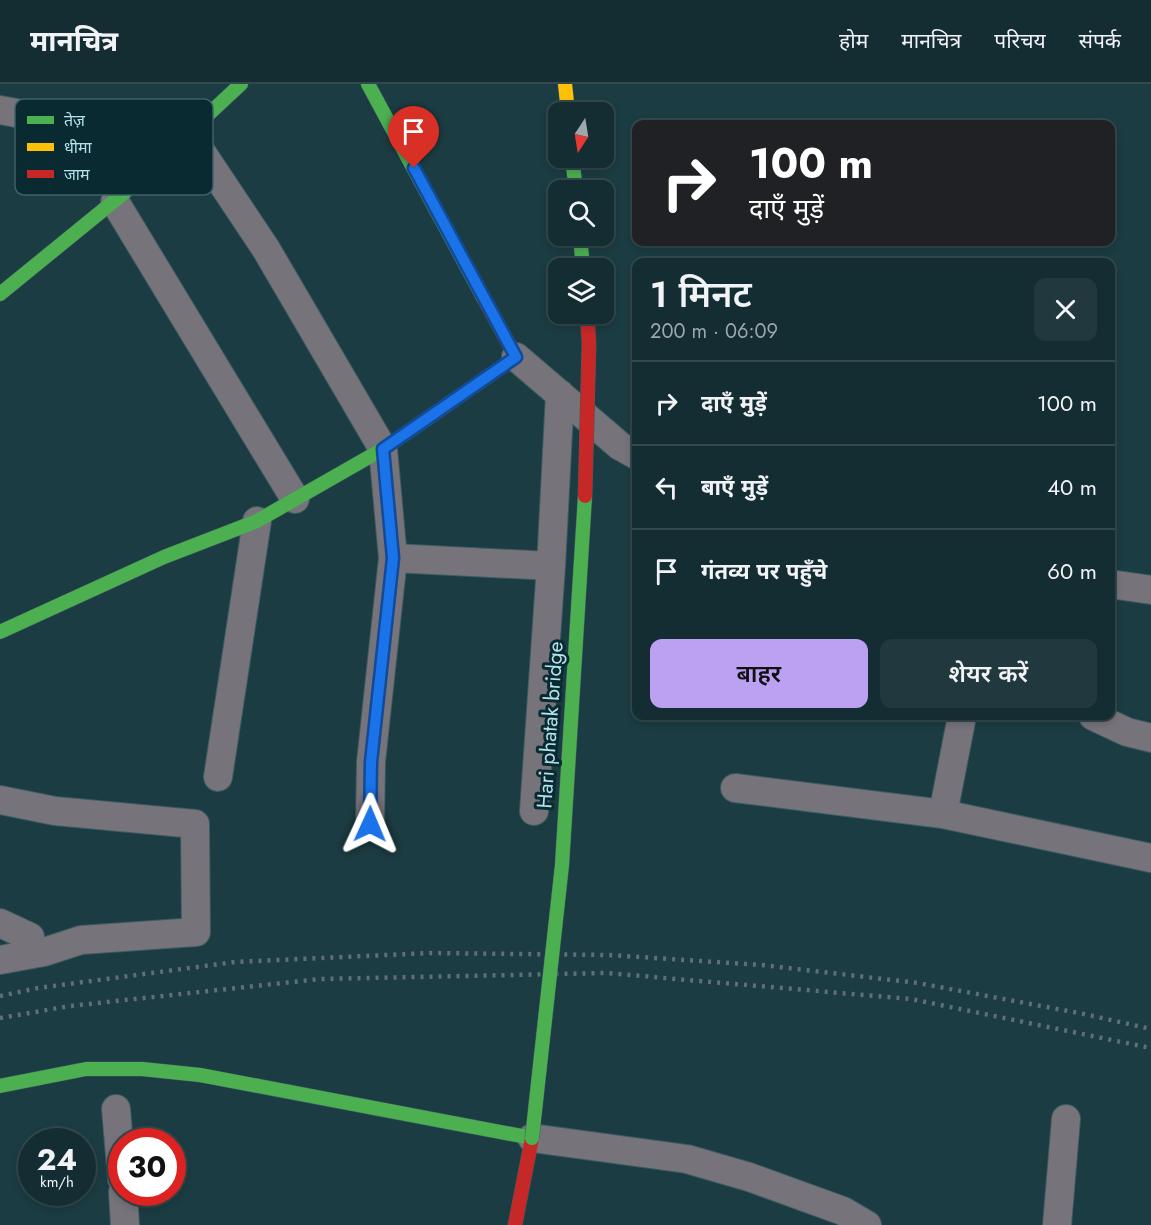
<!DOCTYPE html>
<html lang="hi">
<head>
<meta charset="utf-8">
<style>
  body { margin:0; font-family:Jost,"Noto Sans Devanagari",sans-serif; background:#21393e; color:#f1f3f6; height:100vh; display:flex; flex-direction:column; font-size:22px; white-space:nowrap }
  * { box-sizing:border-box; margin:0 }
  p { font-size:20px; color:#9da8ac }
  .icon { flex:none; width:33px; height:33px; fill:none; stroke:currentColor; stroke-width:2; stroke-linecap:round; stroke-linejoin:round }
  .map { position:relative; flex:1; overflow:hidden }
  .panel { position:absolute; left:632px; top:174px; width:483px; height:462px; display:flex; flex-direction:column; background:#142d32; border-radius:12px; box-shadow:0 3px 9px #0003,0 0 0 2px #33494d }
  .panel>* { flex:none }
  .guide { position:absolute; left:632px; top:36px; width:483px; height:126px; border-radius:12px; box-shadow:0 3px 9px #0003,0 0 0 2px #33494d; background:#202124; color:#fff; overflow:hidden }
  .needle { width:39px; rotate:192deg }
  .controls { position:absolute; left:548px; top:18px; display:grid; gap:12px }
  .controls a { display:grid; place-items:center; width:66px; height:66px; border-radius:12px; background:#142d32; box-shadow:0 3px 9px #0003,0 0 0 2px #33494d; font-size:30px }
  .speed { position:absolute; left:18px; top:1044px; display:flex; gap:12px; font-size:30px; font-weight:700; text-align:center }
  .speed>* { display:grid; place-content:center; width:78px; height:78px; border-radius:50%; background:#142d32; box-shadow:0 3px 9px #0003,0 0 0 2px #33494d; line-height:1 }
  .speed small { font-size:15px; font-weight:400 }
  .speed .limit { border:9px solid #d22; background:#fff; color:#111 }
  .pin { position:absolute; display:grid; place-items:center; width:51px; height:51px; color:#fff; margin:-62px -26px; border-radius:50% 50% 50% 0; rotate:-45deg; box-shadow:0 0 6px #0007 }
  .pin .icon { rotate:45deg }
  .me { position:absolute; width:66px; margin:-33px; rotate:1deg; stroke-linejoin:round; filter:drop-shadow(0 0 4px #0008) }
  .turn { display:flex; align-items:center; gap:21px; height:126px; padding:0 18px; font-size:27px }
  .turn .icon { width:78px; height:78px; stroke-width:2.5 }
  .turn b { display:block; font-size:42px; line-height:51px }
  .round { display:grid; place-items:center; flex:none; width:63px; height:63px; border-radius:12px; background:#21393e }
  .head { display:flex; align-items:center; justify-content:space-between; height:102px; padding:0 18px }
  h1 { font-size:36px; font-weight:600; line-height:45px }
  .primary-button { display:flex; gap:12px; margin-top:auto; padding:12px 18px }
  .primary-button a { flex:1; height:69px; border-radius:12px; background:#bca0f2; color:#111; font-size:24px; font-weight:600; line-height:69px; text-align:center }
  .primary-button a+a { background:#21393e; color:#f1f3f6 }
  ul { padding:0; list-style:none }
  li { display:flex; align-items:center; gap:18px; height:84px; padding:0 18px; border-top:2px solid #33494d }
  li div { flex:1 }
  li b { display:block; font-size:22px }
  li em { font-style:normal }
  header { display:flex; align-items:center; gap:36px; box-sizing:border-box; height:84px; padding:0 30px; background:#142d32; border-bottom:2px solid #33494d }
  header strong { font-size:28px }
  nav { display:flex; gap:33px; margin-inline-start:auto; font-size:21px }
  .map>svg:first-child { display:block }
  .lines { fill:none; stroke-linecap:round; stroke-linejoin:round }
  .street-casing { stroke:#3d5b61; stroke-width:30 }
  .fast-casing { stroke:#3d5b61; stroke-width:15 }
  .slow-casing { stroke:#3d5b61; stroke-width:15 }
  .jam-casing { stroke:#3d5b61; stroke-width:15 }
  .street { stroke:#76737a; stroke-width:28 }
  .fast { stroke:#4caf50; stroke-width:14 }
  .slow { stroke:#ffc107; stroke-width:14 }
  .jam { stroke:#c62828; stroke-width:14 }
  .rail { stroke:#616f75; stroke-width:4.5; stroke-dasharray:3 6; stroke-linecap:butt }
  .fast-bridge-casing { stroke:#3d5b61; stroke-width:15; stroke-linecap:butt }
  .jam-bridge-casing { stroke:#3d5b61; stroke-width:15; stroke-linecap:butt }
  .fast-bridge { stroke:#4caf50; stroke-width:14 }
  .jam-bridge { stroke:#c62828; stroke-width:14 }
  .route-casing { stroke:#114b97; stroke-width:15 }
  .route { stroke:#1a73e8; stroke-width:10 }
  .labels { text-anchor:middle; stroke-width:6; stroke-linejoin:round; paint-order:stroke }
  .street-label { font-size:21px; fill:#b5e2ed; stroke:#092a31 }
  .key { fill:#092a31; stroke:#3d6169; stroke-width:1.5 }
  .key-label { font-size:16px; fill:#b5e2ed }
</style>
</head>
<body>
<header>
<strong>मानचित्र</strong>
<nav><a>होम</a><a>मानचित्र</a><a>परिचय</a><a>संपर्क</a></nav>
</header>
<div class="map">
<svg width="1151" height="1141" viewBox="0 0 1151 1141">
  <rect width="100%" height="100%" fill="#1b3c42"/>
  <g class="lines">
    <defs>
      <path id="street" d="M0 26 81 41
        M190 51 266 165 383 365 393 474 371 678 370 740
        M115 118 295 415
        M516 273 620 362 636 371
        M393 474 551 482
        M1110 500 1151 506
        M1093 632 1127 648 1151 654
        M218 693 257 437
        M735 704 943 730 1151 774
        M0 716 55 727 195 740 196 848 81 856 44 868 0 876
        M534 727 551 482 560 310
        M943 730 962 632
        M0 839 30 853
        M116 1025 122 1095
        M532 1054 687 1075 749 1093 843 1127 867 1141
        M123 1108 125 1141
        M1057 1141 1066 1035"/>
      <path id="fast" d="M368 0 484 215
        M572 74 576 106
        M580 152 583 184
        M0 210 124 109 241 0
        M0 548 164 473 257 437 383 365 431 332
        M0 1002 86 985H142L200 991 532 1054"/>
      <path id="slow" d="M565 0 568 28"/>
      <path id="jam" d="M431 332 516 273 484 215
        M515 1141 532 1054"/>
    </defs>
    <use href="#street" class="street-casing"/>
    <use href="#fast" class="fast-casing"/>
    <use href="#slow" class="slow-casing"/>
    <use href="#jam" class="jam-casing"/>
    <use href="#street" class="street"/>
    <use href="#fast" class="fast"/>
    <use href="#slow" class="slow"/>
    <use href="#jam" class="jam"/>
    <path class="rail" d="M0 912 38 904 235 878 430 869 609 871 762 881 918 899 1084 930 1151 945
      M0 934 70 922 320 895 606 889 911 915 1151 964"/>
    <defs>
      <path id="fast-bridge" d="M532 1054 562 781 585 412"/>
      <path id="jam-bridge" d="M585 412 589 260 587 230"/>
    </defs>
    <use href="#fast-bridge" class="fast-bridge-casing"/>
    <use href="#jam-bridge" class="jam-bridge-casing"/>
    <use href="#fast-bridge" class="fast-bridge"/>
    <use href="#jam-bridge" class="jam-bridge"/>
  </g>
  <g class="lines">
    <defs>
      <path id="route" d="M370 740 371 678 393 474 383 365 516 273 414 84"/>
    </defs>
    <use href="#route" class="route-casing"/>
    <use href="#route" class="route"/>
  </g>
  <g class="labels">
    <g class="street-label">
      <text transform="translate(550 641) rotate(-86)" y="7">Hari phatak bridge</text>
    </g>
  </g>
  <rect x="15" y="15" width="198" height="96" rx="9" class="key"/>
  <rect x="27" y="32" width="27" height="8" fill="#4caf50"/>
  <rect x="27" y="59" width="27" height="8" fill="#ffc107"/>
  <rect x="27" y="86" width="27" height="8" fill="#c62828"/>
  <g class="key-label">
    <text x="64" y="42">तेज़</text>
    <text x="64" y="69">धीमा</text>
    <text x="64" y="96">जाम</text>
  </g>
</svg>
<div class="controls">
<a><svg class="needle" viewBox="-14 -14 28 28"><path d="M0-13l5 13h-10z" fill="#e53935"/><path d="M0 13l5-13h-10z" fill="#9da8ac"/></svg></a>
<a><svg class="icon" aria-label="search" viewBox="0 0 24 24"><circle cx="10" cy="10" r="6"/><path d="M15 15l6 6"/></svg></a>
<a><svg class="icon" aria-label="layers" viewBox="0 0 24 24"><path d="M12 4l9 5-9 5-9-5zM3 14l9 5 9-5"/></svg></a>
</div>
<div class="speed"><div>24<small>km/h</small></div><div class="limit">30</div></div>
<div class="pin" style="left:414px;top:84px;background:#d93025"><svg class="icon" aria-label="arrive" viewBox="0 0 24 24"><path d="M6 21V4h12l-3 4 3 4H6"/></svg></div>
<svg class="me" style="left:370px;top:740px" viewBox="-20 -20 40 40"><path d="M0-17L14 15 0 8-14 15z" fill="#1a73e8" stroke="#fff" stroke-width="4"/></svg>
<div class="guide">
<div class="turn"><svg class="icon" aria-label="right" viewBox="0 0 24 24"><path d="M7 20v-9h11M14 6l5 5-5 5"/></svg><div><b>100 m</b>दाएँ मुड़ें</div></div>
</div>
<section class="panel">
<div class="head"><div><h1>1 मिनट</h1><p>200 m · 06:09</p></div><a class="round"><svg class="icon" aria-label="close" viewBox="0 0 24 24"><path d="M6 6l12 12M18 6L6 18"/></svg></a></div>
<ul>
<li><svg class="icon" aria-label="right" viewBox="0 0 24 24"><path d="M7 20v-9h11M14 6l5 5-5 5"/></svg><div><b>दाएँ मुड़ें</b></div><em>100 m</em></li>
<li><svg class="icon" aria-label="left" viewBox="0 0 24 24"><path d="M17 20v-9H6M10 6l-5 5 5 5"/></svg><div><b>बाएँ मुड़ें</b></div><em>40 m</em></li>
<li><svg class="icon" aria-label="arrive" viewBox="0 0 24 24"><path d="M6 21V4h12l-3 4 3 4H6"/></svg><div><b>गंतव्य पर पहुँचे</b></div><em>60 m</em></li>
</ul>
<div class="primary-button"><a>बाहर</a><a>शेयर करें</a></div>
</section>
</div>
</body>
</html>
